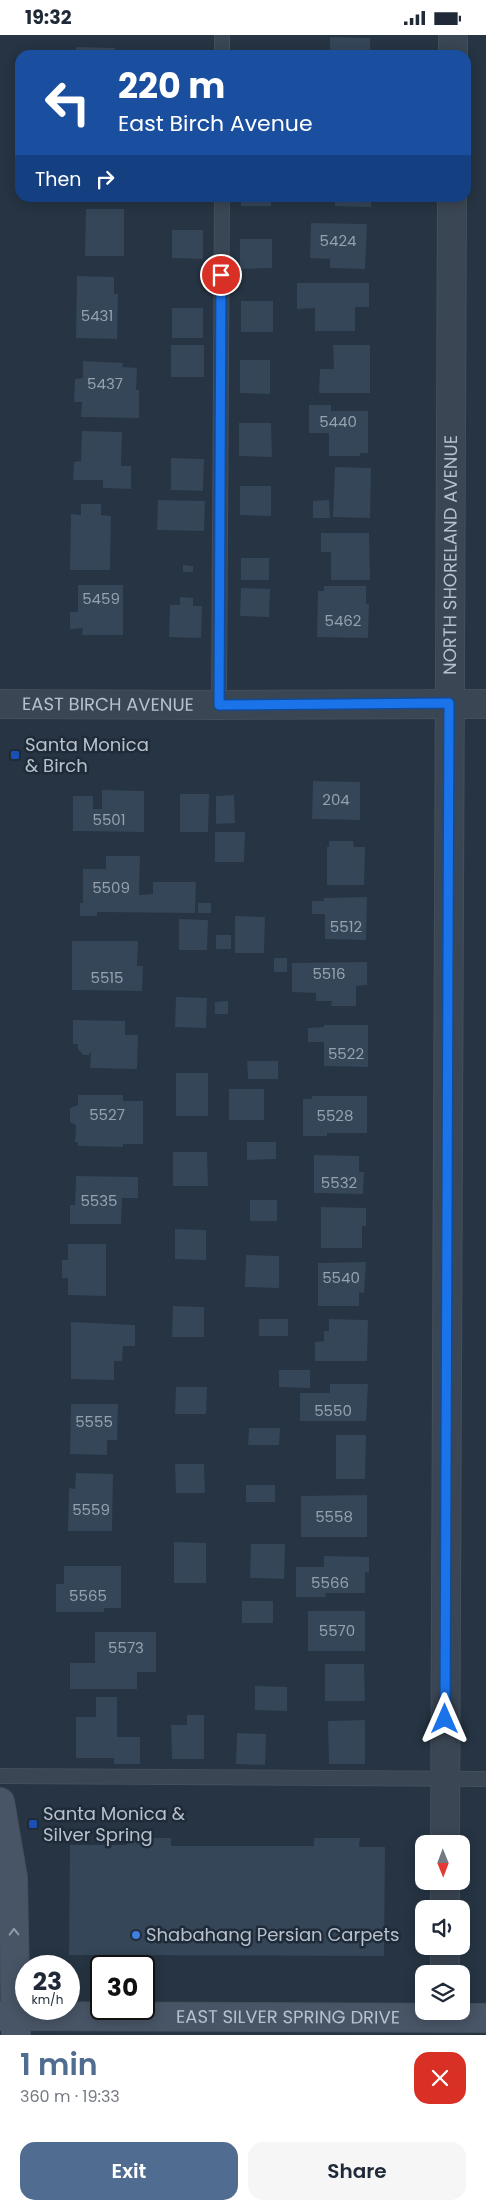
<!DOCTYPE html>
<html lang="en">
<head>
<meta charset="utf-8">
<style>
  body { margin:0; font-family:Poppins,sans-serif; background:#f6f6f7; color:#1f2937; height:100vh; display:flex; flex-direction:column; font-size:19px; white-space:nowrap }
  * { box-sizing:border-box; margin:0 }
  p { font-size:16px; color:#747a83 }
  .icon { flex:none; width:28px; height:28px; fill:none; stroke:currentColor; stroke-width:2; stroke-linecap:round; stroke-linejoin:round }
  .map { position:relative; height:2000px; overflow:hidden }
  .drawer { display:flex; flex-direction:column; background:#fff; flex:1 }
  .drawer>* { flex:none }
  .hud { position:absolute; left:15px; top:15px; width:456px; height:152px; border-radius:15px; box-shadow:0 2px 12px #0003; background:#1a4fa0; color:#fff; overflow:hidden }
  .needle { width:32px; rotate:179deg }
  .tools { position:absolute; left:415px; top:1800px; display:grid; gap:10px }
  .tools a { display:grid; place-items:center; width:55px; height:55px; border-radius:10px; background:#fff; box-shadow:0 2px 12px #0003; font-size:25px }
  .speed { position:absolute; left:15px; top:1920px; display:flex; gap:10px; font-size:25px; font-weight:700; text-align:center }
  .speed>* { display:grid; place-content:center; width:65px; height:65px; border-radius:50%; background:#fff; box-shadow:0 2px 12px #0003; line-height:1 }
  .speed small { font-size:12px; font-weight:400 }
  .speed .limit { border:2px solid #111; border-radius:8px; background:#fff; color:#111 }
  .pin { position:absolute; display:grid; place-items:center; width:42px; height:42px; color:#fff; margin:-21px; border:2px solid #fff; border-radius:50%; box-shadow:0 1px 5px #0007 }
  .me { position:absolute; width:55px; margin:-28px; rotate:0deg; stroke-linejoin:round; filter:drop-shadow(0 0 4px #0008) }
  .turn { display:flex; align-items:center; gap:18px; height:105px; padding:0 20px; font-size:22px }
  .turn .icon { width:65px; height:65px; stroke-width:2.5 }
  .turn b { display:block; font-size:35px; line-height:42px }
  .then { display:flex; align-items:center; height:48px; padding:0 20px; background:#0003; gap:10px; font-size:19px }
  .round { display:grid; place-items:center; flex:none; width:52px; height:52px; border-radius:15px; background:#f6f6f7 }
  .head { display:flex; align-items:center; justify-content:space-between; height:85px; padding:0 20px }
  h1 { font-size:30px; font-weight:600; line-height:38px; color:#506c90 }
  .action { display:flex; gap:10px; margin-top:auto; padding:10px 20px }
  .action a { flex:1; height:58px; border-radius:15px; background:#506c90; color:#fff; font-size:20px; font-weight:600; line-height:58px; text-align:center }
  .action a+a { background:#f6f6f7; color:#1f2937 }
  .status { display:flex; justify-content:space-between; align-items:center; height:35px; padding:0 25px; background:#fff; direction:ltr }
  .status svg { height:14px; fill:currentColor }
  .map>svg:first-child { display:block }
  .building { fill:#344658 }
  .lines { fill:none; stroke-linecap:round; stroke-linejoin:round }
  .lane-casing { stroke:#444f5c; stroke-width:16 }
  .street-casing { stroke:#444f5c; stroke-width:30 }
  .secondary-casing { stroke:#444f5c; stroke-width:30 }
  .lane { stroke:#3a4653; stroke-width:14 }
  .street { stroke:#3a4653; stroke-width:28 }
  .secondary { stroke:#485566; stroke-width:28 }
  .oneway { stroke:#909ba9 }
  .route-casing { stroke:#114b97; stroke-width:12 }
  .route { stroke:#1a73e8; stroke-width:9 }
  .transit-dot { fill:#1a4fb4; stroke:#1f2b38; stroke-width:2 }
  .shop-dot { fill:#3f7fe0; stroke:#1f2b38; stroke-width:2 }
  .labels { text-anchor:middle; stroke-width:5; stroke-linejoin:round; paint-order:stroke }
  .number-label { font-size:15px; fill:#95a1ae }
  .street-label { font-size:18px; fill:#b7c1cd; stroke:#1f2b38 }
  .poi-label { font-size:18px; fill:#b7c1cd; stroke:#1f2b38; text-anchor:start }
</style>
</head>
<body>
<div class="status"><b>19:32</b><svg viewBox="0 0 49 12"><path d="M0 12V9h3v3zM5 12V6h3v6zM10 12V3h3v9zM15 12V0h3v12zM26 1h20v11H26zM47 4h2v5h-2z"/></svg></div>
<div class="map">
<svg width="486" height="2000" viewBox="0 0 486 2000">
  <rect width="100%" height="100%" fill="#263443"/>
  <path class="building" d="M330 2 370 3V20H330Z
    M76 12 115 13V20H76Z
    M275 15V20H244V16Z
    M241 162H271V171H241Z
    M335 162H371V172L335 171Z
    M86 174H124V221H85Z
    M311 188 367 189 365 234 330 233V224L310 223Z
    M172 195H203V224L172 223Z
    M240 204H272V233L240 234Z
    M77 241 114 242V259H118L117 304 76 303Z
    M297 248H369V272H355V296H315V273L297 274Z
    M241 266H273V297H241Z
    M172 273H203V303H172Z
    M171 310H204V342H171Z
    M333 310H370V358H319L320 334H334Z
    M240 325H270V359L240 358Z
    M83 326 123 328 122 332 137 333 136 355H139V383L81 382 82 367H74L75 344 83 343Z
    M309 370H331V376H368V418H360V421H329V398H309Z
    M239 388H271L272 422 239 421Z
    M82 396 122 397 121 431H131V454L103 453V445H73L74 427 81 426Z
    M171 423 204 424 203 456 171 455Z
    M335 432 371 433 370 483 333 482Z
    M240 451H271V481L240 480Z
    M158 465 205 466 204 496 157 495Z
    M329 465 330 483H313V466Z
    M81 469H101V480L111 481 110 535H70L71 479 81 480Z
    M321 498H369L370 545H331V517H321Z
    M241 523H269V545H241Z
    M183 530 193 531V537H183Z
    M78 550H123V600H82L83 593 70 594V577H78Z
    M324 551H366V569H369L368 603 317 602 318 556H324Z
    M241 553 270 554 269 582 240 581Z
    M180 562 193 563V571H202L201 603 169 602 170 570H180Z
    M313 746 360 747V785L312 784Z
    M102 755 144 756V797L73 796V761H93V774H102Z
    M180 759H209L208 797H180Z
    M234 760 235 788 216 789V761Z
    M215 797H245L244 827H215Z
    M329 806H353L354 812H365L364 850H327V812H329Z
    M106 821H140L139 860 153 859V847H196L195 878 97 877V881H80V868H83V834H106Z
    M367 862 366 905 325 904V879H312V866H324V863Z
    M198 868H211V878H198Z
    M235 881 265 882 264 918H235Z
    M179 884 208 885 207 915H179Z
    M216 900H231V914H216Z
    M72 906H138L137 931H143L142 956 72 955Z
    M274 923H287V937H274Z
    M367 927V950L356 951V971H331L332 966H316V958L292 957V928Z
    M176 962 207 963 206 993 175 992Z
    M228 966V979H215V967Z
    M73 985 125 986V1000H138L137 1034 90 1033 91 1017 89 1020H83L78 1014V1009H73Z
    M324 990H368V1032L324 1031V1007H308V993L324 992Z
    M247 1026H278V1044H248Z
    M176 1038H208V1081H176Z
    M229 1054H264V1085H229Z
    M78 1060H123V1066H143V1109H123V1112L78 1111V1107H75L76 1090 70 1087V1073L78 1070Z
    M312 1061H367V1098H327V1101H303V1064H312Z
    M247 1107H276V1124L247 1125Z
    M173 1117H207L208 1151H173Z
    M314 1120 359 1121V1137H364L363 1159 314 1158Z
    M76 1141 138 1142V1163H122L121 1189H70V1170H75Z
    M250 1165H277V1186H250Z
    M321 1172 366 1173V1191H362V1213H321Z
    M175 1194 206 1195V1225L175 1224Z
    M68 1209H106V1261L68 1260V1243H62V1225H68Z
    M246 1220 279 1221V1253L245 1252Z
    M366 1227 364 1258 359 1257V1271H318V1228Z
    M173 1271 204 1272V1302H172Z
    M259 1284H288V1301H259Z
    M329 1284 368 1285 367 1326H315V1307L324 1306V1296H329Z
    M71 1287 135 1290V1311H123L122 1326H114V1345L71 1344Z
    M279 1335H310V1353L279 1352Z
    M330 1349H368L366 1386H300V1358H330Z
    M176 1352H207L206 1379H175Z
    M71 1369H118L117 1405H107V1420L70 1419Z
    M249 1393H280L279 1410H248Z
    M336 1400H366L365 1444H336Z
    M175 1429H204L205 1458H176Z
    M76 1438 113 1439 112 1496H68L69 1453 75 1454Z
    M246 1450H275V1467H246Z
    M367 1460V1502H301V1461Z
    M174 1507 206 1508V1548H174Z
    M251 1509H285L284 1544 250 1543Z
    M324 1521 369 1522V1538L365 1537V1558H325L326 1562H296V1532H324Z
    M64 1531H121V1573H104V1577H56V1549H64Z
    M242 1566H273V1588H242Z
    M308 1576H365V1616H308Z
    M95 1597H156V1637H137V1654H70V1628H95Z
    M325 1629H364L365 1666H325Z
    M255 1651 287 1652V1676L255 1675Z
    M96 1662H117V1702H140V1729H114V1723H76V1682H96Z
    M187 1680H204V1724H172L171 1690H187Z
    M365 1685V1729H329L328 1686Z
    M237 1698 266 1699 265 1730 236 1729Z
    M127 1803H171V1811H314V1803H360L359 1812H385L384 1921 69 1920 70 1810H127Z"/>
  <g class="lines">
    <defs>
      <path id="lane" d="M222 20V0
        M219 670 222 162
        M0 1741 486 1744"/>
      <g id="street">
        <path d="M453 20V0"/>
        <path id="s1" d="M0 669 219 670 486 669"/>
        <path id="s2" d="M445 1809 452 162"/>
        <path d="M445 1846V1874"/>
        <path d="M445 1911V1939"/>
      </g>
      <g id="secondary">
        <path d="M0 1767 13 1843 16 2000"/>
        <path id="s3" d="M0 1981 486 1983"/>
      </g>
    </defs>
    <use href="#lane" class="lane-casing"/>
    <use href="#street" class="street-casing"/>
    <use href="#secondary" class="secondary-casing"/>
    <use href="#lane" class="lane"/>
    <use href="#street" class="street"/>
    <use href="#secondary" class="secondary"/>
  </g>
  <defs><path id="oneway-chevron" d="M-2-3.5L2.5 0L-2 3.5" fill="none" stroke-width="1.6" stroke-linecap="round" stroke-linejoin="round" transform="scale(1.25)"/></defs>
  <use class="oneway" href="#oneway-chevron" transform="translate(14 1897) rotate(-91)"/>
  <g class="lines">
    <defs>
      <path id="route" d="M221 240 219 670 449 668 445 1684"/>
    </defs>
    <use href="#route" class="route-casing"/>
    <use href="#route" class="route"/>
  </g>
  <g class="transit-dot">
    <rect x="10" y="715" width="10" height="10" rx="2.5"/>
    <rect x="28" y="1784" width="10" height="10" rx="2.5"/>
  </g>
  <circle class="shop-dot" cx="136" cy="1900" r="5"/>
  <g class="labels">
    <g class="number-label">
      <text x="338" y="211">5424</text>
      <text x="97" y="286">5431</text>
      <text x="105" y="354">5437</text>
      <text x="338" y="392">5440</text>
      <text x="101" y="569">5459</text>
      <text x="343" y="591">5462</text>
      <text x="336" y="770">204</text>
      <text x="109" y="790">5501</text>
      <text x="111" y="858">5509</text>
      <text x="346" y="897">5512</text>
      <text x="329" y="944">5516</text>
      <text x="107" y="948">5515</text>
      <text x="346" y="1024">5522</text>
      <text x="107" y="1085">5527</text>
      <text x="335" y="1086">5528</text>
      <text x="339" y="1153">5532</text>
      <text x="99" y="1171">5535</text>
      <text x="341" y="1248">5540</text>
      <text x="333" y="1381">5550</text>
      <text x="94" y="1392">5555</text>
      <text x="91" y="1480">5559</text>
      <text x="334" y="1487">5558</text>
      <text x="330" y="1553">5566</text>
      <text x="88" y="1566">5565</text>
      <text x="337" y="1601">5570</text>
      <text x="126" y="1618">5573</text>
    </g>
    <g class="street-label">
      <text dy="6" stroke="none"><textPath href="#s2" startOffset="1289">NORTH SHORELAND AVENUE</textPath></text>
      <text dy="6" stroke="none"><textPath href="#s1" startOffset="108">EAST BIRCH AVENUE</textPath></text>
      <text dy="6" stroke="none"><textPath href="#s3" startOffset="288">EAST SILVER SPRING DRIVE</textPath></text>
    </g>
    <g class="poi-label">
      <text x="25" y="716">Santa Monica<tspan x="25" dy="21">&amp; Birch</tspan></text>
      <text x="43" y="1785">Santa Monica &amp;<tspan x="43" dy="21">Silver Spring</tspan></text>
      <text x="146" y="1906">Shabahang Persian Carpets</text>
    </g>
  </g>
</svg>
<div class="tools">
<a><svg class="needle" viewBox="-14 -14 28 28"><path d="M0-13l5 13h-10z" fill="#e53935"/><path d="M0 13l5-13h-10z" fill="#747a83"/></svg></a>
<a><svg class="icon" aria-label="sound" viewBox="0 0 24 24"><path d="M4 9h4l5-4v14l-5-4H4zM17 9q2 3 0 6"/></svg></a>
<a><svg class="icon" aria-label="layers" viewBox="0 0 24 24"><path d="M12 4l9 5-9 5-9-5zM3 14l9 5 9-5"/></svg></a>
</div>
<div class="speed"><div>23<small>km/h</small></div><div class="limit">30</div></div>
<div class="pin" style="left:221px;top:240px;background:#d93025"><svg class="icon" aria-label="arrive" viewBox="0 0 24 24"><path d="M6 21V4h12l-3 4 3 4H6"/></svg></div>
<svg class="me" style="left:445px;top:1684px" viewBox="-20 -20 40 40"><path d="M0-17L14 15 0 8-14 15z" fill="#1a73e8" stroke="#fff" stroke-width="4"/></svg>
<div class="hud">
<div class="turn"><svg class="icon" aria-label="left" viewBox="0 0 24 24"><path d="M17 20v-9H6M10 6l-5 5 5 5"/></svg><div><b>220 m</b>East Birch Avenue</div></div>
<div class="then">Then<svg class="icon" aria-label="right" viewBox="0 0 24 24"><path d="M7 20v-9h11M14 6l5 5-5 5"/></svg></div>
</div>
</div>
<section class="drawer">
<div class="head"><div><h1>1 min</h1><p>360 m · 19:33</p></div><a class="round" style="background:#d93025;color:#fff"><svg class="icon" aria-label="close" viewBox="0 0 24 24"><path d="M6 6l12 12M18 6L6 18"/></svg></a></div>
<div class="action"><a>Exit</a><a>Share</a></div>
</section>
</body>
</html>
